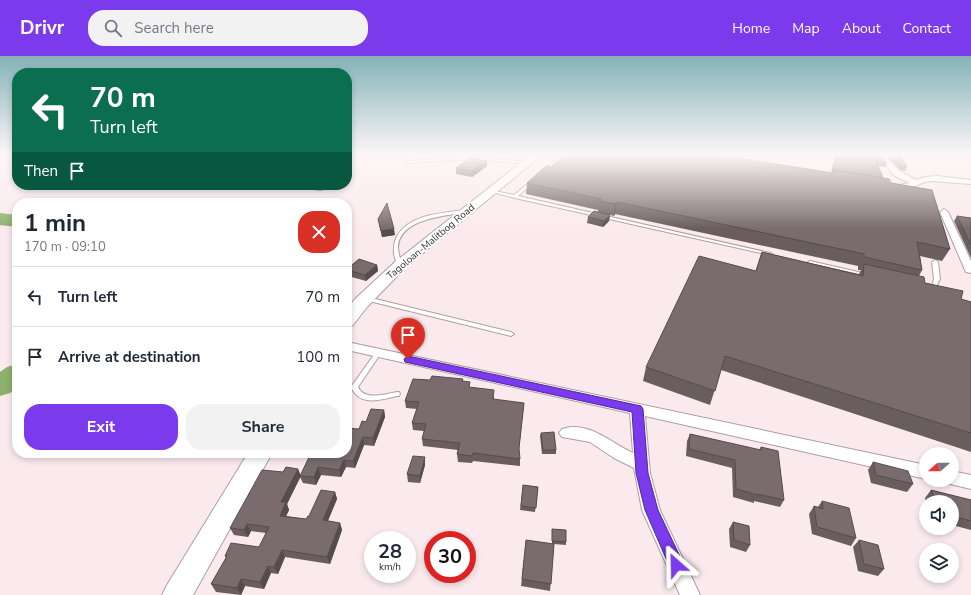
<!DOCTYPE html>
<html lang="en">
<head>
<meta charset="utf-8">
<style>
  body { margin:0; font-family:"Nunito Sans",sans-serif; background:#f2f2f3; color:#1f2937; height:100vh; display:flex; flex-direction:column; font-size:15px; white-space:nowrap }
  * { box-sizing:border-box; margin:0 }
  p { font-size:13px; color:#747a83 }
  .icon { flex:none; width:22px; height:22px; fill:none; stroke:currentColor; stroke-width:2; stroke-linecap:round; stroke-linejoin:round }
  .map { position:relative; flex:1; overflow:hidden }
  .drawer { position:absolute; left:12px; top:142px; width:340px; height:260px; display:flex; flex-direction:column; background:#fff; border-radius:16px; box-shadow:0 2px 6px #0003 }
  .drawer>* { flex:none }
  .hud { position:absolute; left:12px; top:12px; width:340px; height:122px; border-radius:16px; box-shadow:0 2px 6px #0003; background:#0b6e4f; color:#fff; overflow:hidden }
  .needle { width:26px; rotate:249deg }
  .buttons { position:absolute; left:919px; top:391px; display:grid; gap:8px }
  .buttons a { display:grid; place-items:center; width:40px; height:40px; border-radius:50%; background:#fff; box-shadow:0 2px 6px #0003; font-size:20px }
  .speed { position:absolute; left:364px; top:475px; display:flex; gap:8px; font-size:20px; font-weight:700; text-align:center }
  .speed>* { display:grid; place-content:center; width:52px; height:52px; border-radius:50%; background:#fff; box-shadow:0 2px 6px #0003; line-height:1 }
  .speed small { font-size:10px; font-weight:400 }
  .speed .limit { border:6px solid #d22; background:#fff; color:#111 }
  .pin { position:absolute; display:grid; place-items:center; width:34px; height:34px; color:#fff; margin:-41px -17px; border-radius:50% 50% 50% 0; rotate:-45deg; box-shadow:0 0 4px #0007 }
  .pin .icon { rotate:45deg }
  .me { position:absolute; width:44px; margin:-22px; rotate:335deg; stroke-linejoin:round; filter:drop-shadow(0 0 3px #0008) }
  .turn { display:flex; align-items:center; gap:14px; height:84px; padding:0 12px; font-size:18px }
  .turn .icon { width:52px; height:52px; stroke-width:2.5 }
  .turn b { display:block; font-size:28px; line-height:34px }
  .then { display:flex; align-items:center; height:38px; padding:0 12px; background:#0003; gap:8px; font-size:15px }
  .round { display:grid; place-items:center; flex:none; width:42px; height:42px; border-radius:16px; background:#f2f2f3 }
  .headline { display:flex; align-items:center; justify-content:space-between; height:68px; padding:0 12px }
  h1 { font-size:24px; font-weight:700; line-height:30px }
  .action { display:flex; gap:8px; margin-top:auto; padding:8px 12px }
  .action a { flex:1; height:46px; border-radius:16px; background:#7c3aed; color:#fff; font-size:16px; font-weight:700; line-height:46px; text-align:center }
  .action a+a { background:#f2f2f3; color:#1f2937 }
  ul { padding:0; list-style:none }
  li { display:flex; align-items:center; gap:12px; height:60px; padding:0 12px; border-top:1px solid #e0e1e3 }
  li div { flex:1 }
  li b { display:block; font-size:15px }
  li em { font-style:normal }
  header { display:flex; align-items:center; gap:24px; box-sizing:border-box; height:56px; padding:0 20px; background:#7c3aed; color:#fff }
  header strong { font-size:19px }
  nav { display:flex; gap:22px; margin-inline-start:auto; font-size:14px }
  .search { width:280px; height:36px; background:#f2f2f3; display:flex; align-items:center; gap:10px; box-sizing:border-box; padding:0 14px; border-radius:16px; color:#747a83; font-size:15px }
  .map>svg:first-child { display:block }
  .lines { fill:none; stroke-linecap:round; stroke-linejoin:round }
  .river { fill:#8db06d; fill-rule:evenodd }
  .service-casing { stroke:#ad9ea1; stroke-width:2 }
  .minor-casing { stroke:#ad9ea1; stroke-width:2 }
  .secondary-casing { stroke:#ad9ea1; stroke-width:2 }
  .service { fill:#fff; fill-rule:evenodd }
  .minor { fill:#fff; fill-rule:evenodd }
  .secondary { fill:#fff; fill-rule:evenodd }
  .wall { fill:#695d5f }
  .shaded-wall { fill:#554c4d }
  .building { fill:#7a6c6e; stroke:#554c4d }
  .route { fill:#7c3aed; stroke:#51269a }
  .labels { text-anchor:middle; stroke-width:4; stroke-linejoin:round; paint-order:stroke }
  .far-street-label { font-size:10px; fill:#363031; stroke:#fff }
</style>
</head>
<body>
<header>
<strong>Drivr</strong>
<div class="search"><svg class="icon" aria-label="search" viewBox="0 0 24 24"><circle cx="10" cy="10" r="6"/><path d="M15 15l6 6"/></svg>Search here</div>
<nav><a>Home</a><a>Map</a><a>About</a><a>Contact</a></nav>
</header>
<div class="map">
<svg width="971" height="539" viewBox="0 0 971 539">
  <rect width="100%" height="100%" fill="#faeaed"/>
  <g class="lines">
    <path class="river" d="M0 157 17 159V171L0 169Z
      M17 308V332L10 337 0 340V316L7 311Z"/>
    <defs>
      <path id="service" d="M563 98H567L546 116H544V114Z
        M475 101 526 106 528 107 526 108 475 103 409 107 407 106 409 105Z
        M531 125 534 126 518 140 770 197 772 198 770 199 515 142 488 135 490 134 514 139Z
        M465 154 467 155V156C446 160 400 162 398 191 398 197 400 203 403 209L402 210H398C393 200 392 190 397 180 410 158 442 157 465 154Z
        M935 204 938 206 940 223 936 231 925 232 924 231 925 230 932 229 934 223 932 206Z
        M810 205 867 218 870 220 867 222 808 208V206Z
        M367 241 511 276 514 278 511 280 365 244 364 243 365 242Z
        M378 295 381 297 358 331C364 345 385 338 397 336H399L400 338 399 340H397C380 344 360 351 351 331L376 296Z"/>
      <path id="minor" d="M878 98H884L899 115 916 124 926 121 937 120 971 124V128L931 125C918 126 908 137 893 134V130L910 127 893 119Z
        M944 153 948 156 971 205V217L966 216 965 214 940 156Z
        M347 286 926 409V423L645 360 650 417 660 454 700 539H680L642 454 634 412 614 402 590 386 562 381 559 377 562 373C588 364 611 387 633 397L630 357 347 294Z
        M952 415 971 419V433L946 427 945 424H952Z"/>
      <path id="secondary" d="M532 98H543L405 212 367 251 353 269 347 270V253L355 243 395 206Z
        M248 397H272L193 539H162L167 529Z"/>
    </defs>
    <use href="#service" class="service-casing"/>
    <use href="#minor" class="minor-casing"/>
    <use href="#secondary" class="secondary-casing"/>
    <use href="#service" class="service"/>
    <use href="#minor" class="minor"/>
    <use href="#secondary" class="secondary"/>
  </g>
  <path class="wall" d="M836 98H880L887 107 885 111 878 110 883 122 891 127 950 193 942 205 920 200 922 214 919 220 925 227 961 243 971 246V396L721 314 710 349 643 325 646 311 756 214 762 196 859 218 861 214H858V210L615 158 614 160 610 159 609 165 603 171 587 167 588 161 598 156V154L526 138 527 127 551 111 831 117Z
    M885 98H899L907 111 905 115 900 114Z
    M487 110 472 121 456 118V112Z
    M291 129H327L322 135 292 132Z
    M957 160 971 162V202L954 165Z
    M378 163 395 179 382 181Z
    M377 209 378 215 366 225 348 220 347 213Z
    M463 323V325L470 332 494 341V344L524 347 519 394 520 403V410L473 405 472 407 458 406 457 398 458 394 423 390 422 383 424 375 413 374 412 367 417 353 406 352 405 345Z
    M384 354 385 361 374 390 364 389 355 412 346 411 341 421 321 419 316 429 303 427 300 421 287 448 289 454 286 460 306 463 335 436 337 443 328 465 340 467 342 474 330 508 285 501 278 518 271 517 264 533 245 530 241 539 216 536 211 528 226 502 225 500 259 491 266 477 251 475 248 481 234 479 230 472 283 416 298 413 300 419 347 397 359 373 366 366Z
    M541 377 556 394V398H542L540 380Z
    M690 378 759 394 761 391 784 444 780 451 754 445V447L733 441 732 412 686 400 687 385Z
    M425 401V409L420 427 408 426 407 418Z
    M873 406 913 428 907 436 871 427 868 414Z
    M523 429 538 431 535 456 520 454Z
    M931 434 971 444V474L952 469V446H926L925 442Z
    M822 445 856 482 851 490 812 478 809 458 814 450 818 451Z
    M733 466 750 489 746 496 730 491 729 473Z
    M552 473 566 486V489L554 488 550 535 521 530 526 484 552 488Z
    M859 484 884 513 878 520 858 515 853 491Z"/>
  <path class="shaded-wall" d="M487 105V110L472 121V115Z
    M320 129H327L322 135Z
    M617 146 615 158 614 160 615 148Z
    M610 159 609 165 603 171 604 165Z
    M394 173 395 179 382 181 381 175Z
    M377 209 378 215 366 225 365 219Z
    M352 301V304L347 314V309Z
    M384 354 385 361 374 390 373 382Z
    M363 381 364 389 355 412 353 405Z
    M425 401V409L420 427V420Z
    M344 404 346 411 341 421 339 414Z
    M318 411 321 419 316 429 314 421Z
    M298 413 301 420 287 448 289 454 283 467 280 460 281 446Z
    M335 436 337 443 325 471 323 464Z
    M340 467 342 474 330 508 327 501Z
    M247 468 251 475 248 481 244 474Z
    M282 494 285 501 278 518 274 511Z
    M268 510 271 517 264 533 260 526Z
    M241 523 245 530 241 539 237 532Z"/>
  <path class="building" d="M566 98H712L833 117 834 114 889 123 891 127 932 134 950 193 917 186 922 214 864 201V198L617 146 615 148 599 145 601 143 527 127 546 110 551 111Z
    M837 98H880L887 107 876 105 883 122 832 114Z
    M890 98H899L907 111 902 110Z
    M471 102 487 105 472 115 456 112Z
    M387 147 394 173 381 175 378 163Z
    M594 155 610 159 604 165 588 161Z
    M957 160 971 162V189Z
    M762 196 863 220 864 208 924 221 925 227 963 235 961 243 971 246V377L725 300 715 335 646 311 699 200 756 215Z
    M359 203 377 209 365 219 347 214V213Z
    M347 300 352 301 347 309Z
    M432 320 463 323 462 325 470 326 469 331 494 334 493 343 524 347 519 392 520 403 473 397 472 400 457 398 460 387 422 383 426 368 412 367 419 346 405 345 413 323 430 324Z
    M371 353 384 354 373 382 363 381 353 405 344 404 339 414 318 411 314 421 300 420 311 397H347V372L359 373 362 365 366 366Z
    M554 376 556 394H543L541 377Z
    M690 378 761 394V391L778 395 784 444 758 438V439L736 433 735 404 689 393Z
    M413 400 425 401 420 420 407 418Z
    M873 406 908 415 913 428 876 419Z
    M286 411 298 413 281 446H286L280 460 306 463 308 460H309L321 434 335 436 323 464 340 467 327 501 282 494 274 511 268 510 260 526 241 523 237 532 211 528 227 500H225L231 487 259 491 269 471 247 468 244 474 230 472 262 414 283 416Z
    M523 429 538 431 536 452 521 450Z
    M931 434 971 444V465L952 460V446H936Z
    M822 445 849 452 856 482 817 471 814 450 823 453Z
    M733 466 749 470 750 489 734 484Z
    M552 473 566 474V486L552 485Z
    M526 484 554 488 551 528 522 523Z
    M859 484 878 489 884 513 864 508Z"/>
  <linearGradient id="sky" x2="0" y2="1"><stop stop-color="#83b2b7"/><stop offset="0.57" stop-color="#fdf6f7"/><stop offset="1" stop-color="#fdf6f7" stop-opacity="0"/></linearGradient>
  <rect width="971" height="173" fill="url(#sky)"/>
  <path class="route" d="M408 300 641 350 643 353 648 417 658 454 684 509 681 514 676 516 671 514 645 454 636 417 632 356 405 306 404 303Z"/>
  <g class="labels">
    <g class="far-street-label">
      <text transform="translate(430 185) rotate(-40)" y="4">Tagoloan-Malitbog Road</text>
    </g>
  </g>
</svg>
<div class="buttons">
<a><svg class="needle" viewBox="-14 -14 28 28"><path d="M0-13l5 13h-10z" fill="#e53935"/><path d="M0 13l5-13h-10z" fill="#747a83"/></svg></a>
<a><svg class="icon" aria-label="sound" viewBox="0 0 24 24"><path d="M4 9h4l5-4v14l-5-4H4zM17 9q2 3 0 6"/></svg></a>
<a><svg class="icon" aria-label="layers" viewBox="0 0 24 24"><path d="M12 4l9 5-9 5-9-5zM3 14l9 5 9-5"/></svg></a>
</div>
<div class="speed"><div>28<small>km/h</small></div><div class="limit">30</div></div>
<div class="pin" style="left:408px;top:303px;background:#d93025"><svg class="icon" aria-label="arrive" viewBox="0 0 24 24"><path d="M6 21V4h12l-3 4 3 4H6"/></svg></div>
<svg class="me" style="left:676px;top:509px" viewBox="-20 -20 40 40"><path d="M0-17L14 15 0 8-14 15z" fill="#7c3aed" stroke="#fff" stroke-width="4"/></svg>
<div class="hud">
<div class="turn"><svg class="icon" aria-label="left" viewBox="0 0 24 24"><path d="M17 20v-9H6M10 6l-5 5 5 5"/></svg><div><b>70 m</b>Turn left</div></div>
<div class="then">Then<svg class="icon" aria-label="arrive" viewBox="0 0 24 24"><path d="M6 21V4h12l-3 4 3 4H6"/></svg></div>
</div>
<section class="drawer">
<div class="headline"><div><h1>1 min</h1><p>170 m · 09:10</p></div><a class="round" style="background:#d93025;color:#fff"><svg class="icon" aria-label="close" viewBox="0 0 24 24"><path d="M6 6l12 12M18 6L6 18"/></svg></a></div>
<ul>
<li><svg class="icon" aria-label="left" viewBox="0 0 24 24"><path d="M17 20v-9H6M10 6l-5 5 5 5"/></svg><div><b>Turn left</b></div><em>70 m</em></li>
<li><svg class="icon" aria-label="arrive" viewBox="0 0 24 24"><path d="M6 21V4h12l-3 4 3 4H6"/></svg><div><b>Arrive at destination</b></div><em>100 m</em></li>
</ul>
<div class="action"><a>Exit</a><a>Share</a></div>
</section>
</div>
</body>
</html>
